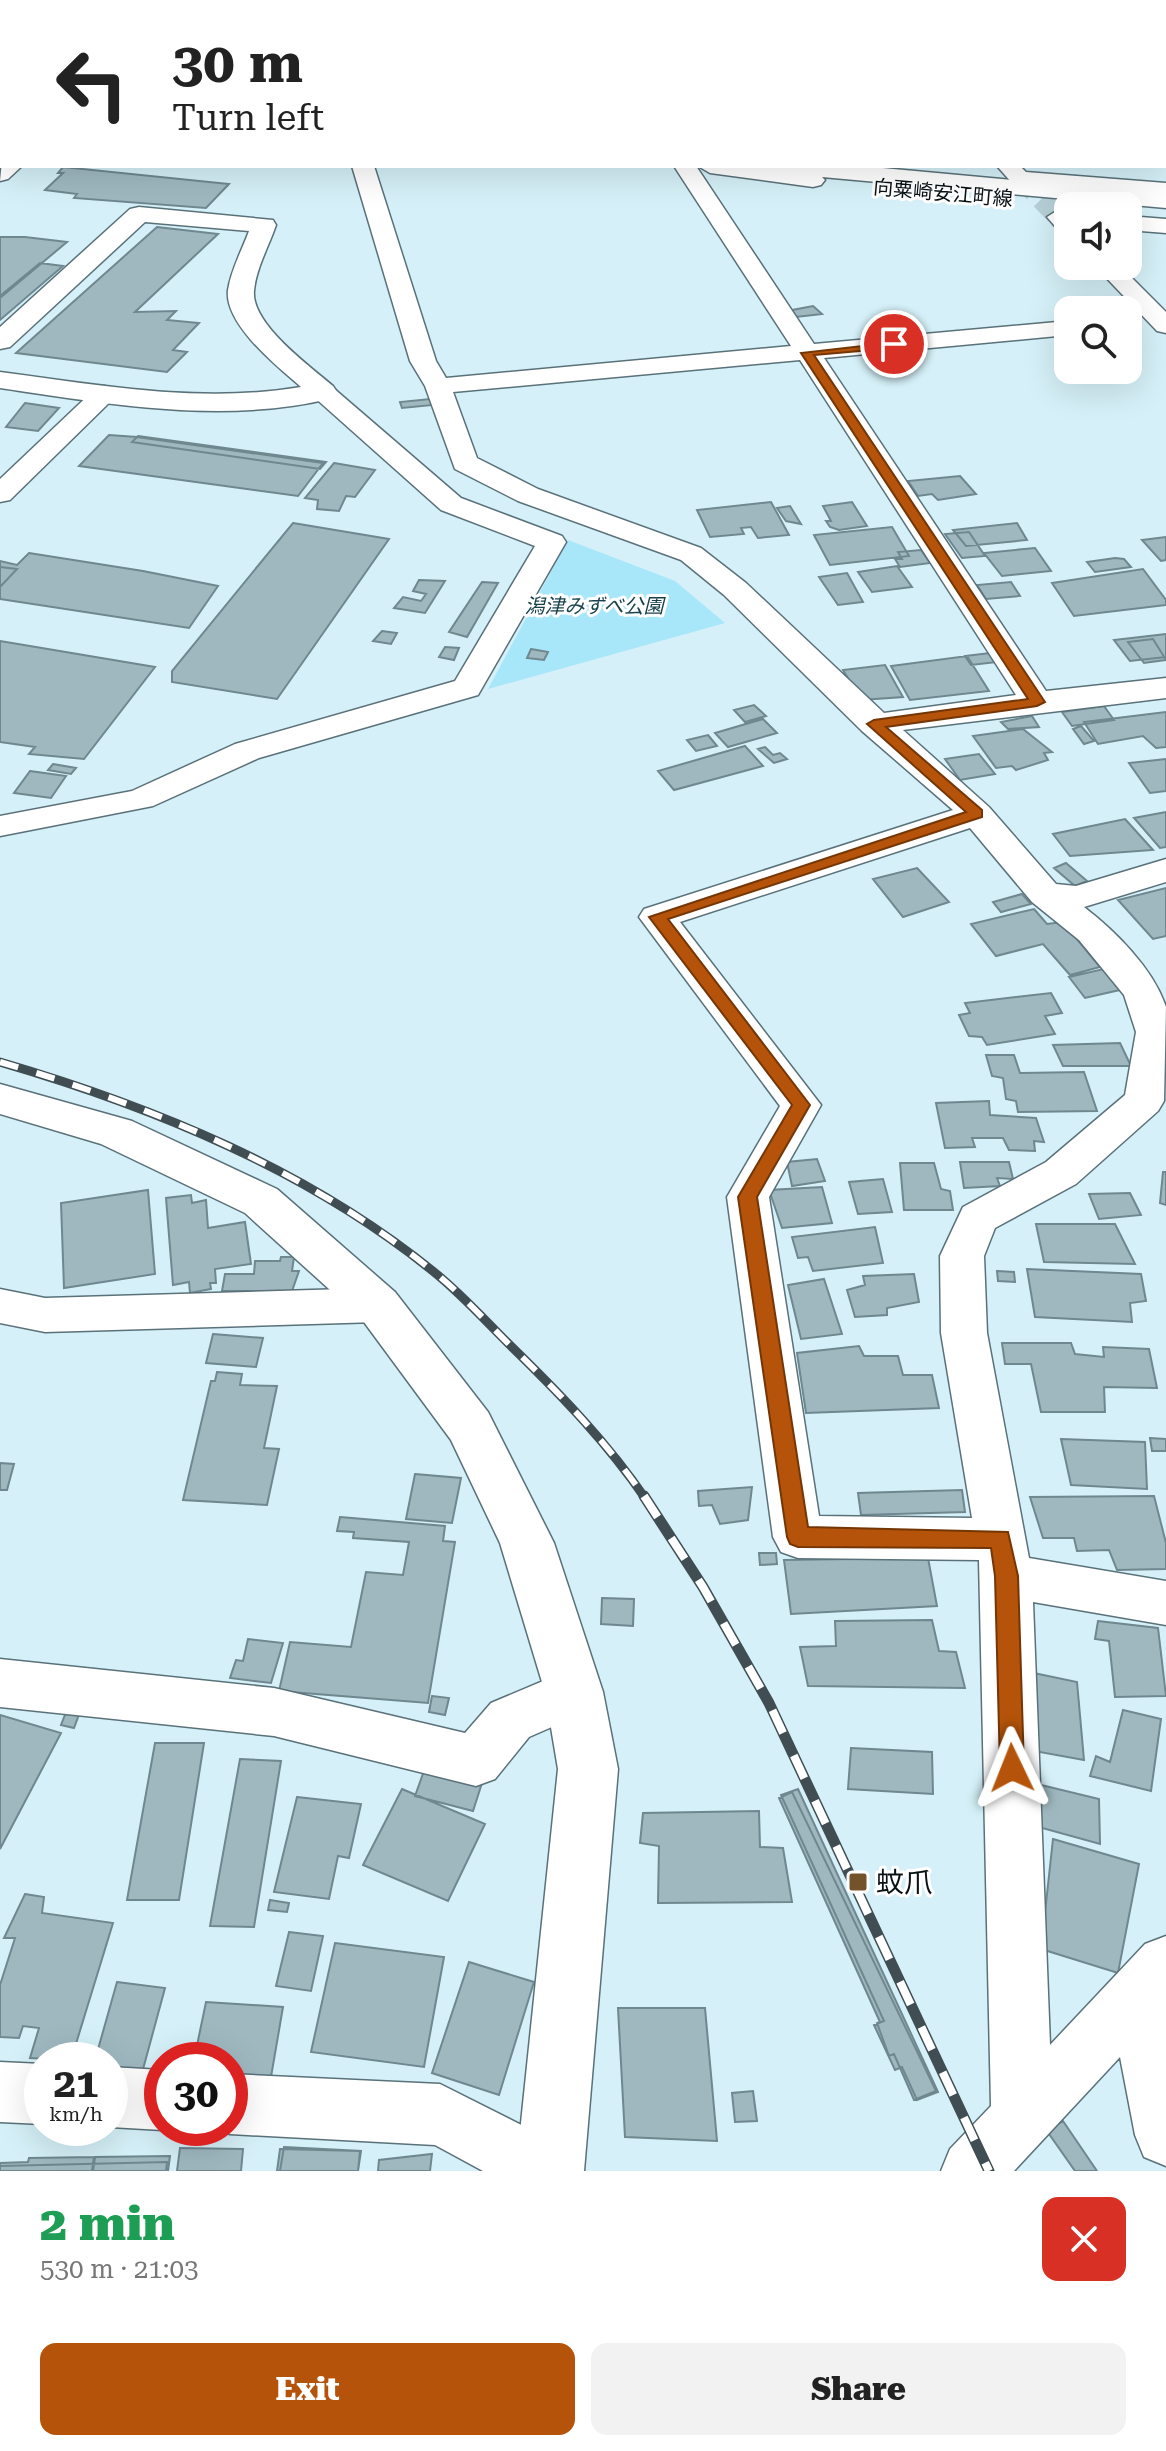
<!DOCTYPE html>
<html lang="en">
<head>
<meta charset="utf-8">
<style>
  body { margin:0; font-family:"Roboto Serif","Noto Sans JP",serif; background:#f2f2f2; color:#222; height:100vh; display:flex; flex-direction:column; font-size:30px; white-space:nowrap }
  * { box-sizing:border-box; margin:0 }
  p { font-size:26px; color:#767676 }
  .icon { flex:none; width:44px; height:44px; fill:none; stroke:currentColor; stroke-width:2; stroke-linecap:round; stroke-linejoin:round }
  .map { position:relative; height:2171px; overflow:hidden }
  .panel { display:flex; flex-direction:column; background:#fff; flex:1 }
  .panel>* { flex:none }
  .banner { position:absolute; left:0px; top:0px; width:1166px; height:168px; box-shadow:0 8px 32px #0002; background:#fff; color:#222; overflow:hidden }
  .controls { position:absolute; left:1054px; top:192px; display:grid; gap:16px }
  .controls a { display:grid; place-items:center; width:88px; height:88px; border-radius:16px; background:#fff; box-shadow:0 8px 32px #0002; font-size:40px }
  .speed { position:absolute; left:24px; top:2042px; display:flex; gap:16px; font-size:40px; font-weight:700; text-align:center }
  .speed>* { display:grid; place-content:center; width:104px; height:104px; border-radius:50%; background:#fff; box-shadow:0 8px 32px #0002; line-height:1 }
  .speed small { font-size:20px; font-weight:400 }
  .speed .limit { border:12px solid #d22; background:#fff; color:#111 }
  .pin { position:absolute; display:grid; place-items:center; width:68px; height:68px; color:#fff; margin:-34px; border:4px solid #fff; border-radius:50%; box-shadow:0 2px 8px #0007 }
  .me { position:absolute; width:88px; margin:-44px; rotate:358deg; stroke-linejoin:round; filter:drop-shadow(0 0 6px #0008) }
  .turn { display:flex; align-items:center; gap:28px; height:168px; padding:0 40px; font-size:36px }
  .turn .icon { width:104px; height:104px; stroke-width:2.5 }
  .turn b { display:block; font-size:56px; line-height:68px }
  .round { display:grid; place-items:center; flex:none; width:84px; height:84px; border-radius:16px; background:#f2f2f2 }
  .summary { display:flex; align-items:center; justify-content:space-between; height:136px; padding:0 40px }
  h1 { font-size:48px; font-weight:800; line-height:60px; color:#1e9e55 }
  .button { display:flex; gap:16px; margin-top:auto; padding:16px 40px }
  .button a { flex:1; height:92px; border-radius:16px; background:#b45309; color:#fff; font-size:32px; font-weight:800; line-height:92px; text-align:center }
  .button a+a { background:#f2f2f2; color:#222 }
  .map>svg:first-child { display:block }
  .green { fill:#a8e6f9 }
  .building { fill:#9fb8c0; stroke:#6f878f; stroke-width:2 }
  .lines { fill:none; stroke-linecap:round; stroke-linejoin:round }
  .street-tunnel { stroke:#b6cfd6; stroke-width:20; stroke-dasharray:20 10; stroke-linecap:butt }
  .street-casing { stroke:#5a7179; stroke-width:3 }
  .secondary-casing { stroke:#5a7179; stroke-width:3 }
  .street { fill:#fff; fill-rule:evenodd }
  .secondary { fill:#fff; fill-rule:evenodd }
  .rail-far1-casing { stroke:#404e53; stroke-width:9 }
  .rail-casing { stroke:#404e53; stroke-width:11 }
  .rail-far1 { stroke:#fff; stroke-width:6; stroke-dasharray:19; stroke-linecap:butt }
  .rail { stroke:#fff; stroke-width:8; stroke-dasharray:25; stroke-linecap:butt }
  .route { fill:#b45309; stroke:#753606; stroke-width:2 }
  .poi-dot { fill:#74522a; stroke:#fff; stroke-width:3 }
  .labels { text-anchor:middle; stroke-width:6; stroke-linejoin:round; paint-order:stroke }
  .far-street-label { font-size:20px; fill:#081114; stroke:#fff }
  .far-park-label { font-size:20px; font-style:italic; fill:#18414c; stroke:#fff }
  .near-poi-label { font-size:28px; fill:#081114; stroke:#fff; text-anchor:start }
</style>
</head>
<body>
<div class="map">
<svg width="1166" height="2171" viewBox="0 0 1166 2171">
  <rect width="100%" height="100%" fill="#d5f0f8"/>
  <path class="green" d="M568 540 675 581 725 623 488 689Z"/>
  <path class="building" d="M63 167 229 184 206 208 74 198 77 194 45 190 63 173H58Z
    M157 227 218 234 135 312 176 311 167 320 199 323 173 350 187 352 167 372 16 353Z
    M0 237H25L67 242 0 298Z
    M40 263 63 266 0 320V296Z
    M813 306 822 314 796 317 792 310Z
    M430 399 433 405 402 408 400 402Z
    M25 403 59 408 38 431 6 427Z
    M109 435 137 437 323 463 298 496 79 466Z
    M138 436 326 462 320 469 132 442Z
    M334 463 375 470 355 497 346 496 339 511 317 509 318 500 305 498Z
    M960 476 976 494 938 500 932 494 918 496 908 481Z
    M771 502 789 535 758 538 751 527 741 528 744 534 710 537 697 510Z
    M852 502 867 526 839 530 830 527 826 521H831L823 506Z
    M790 506 801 524 786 521 777 508Z
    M293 523 389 539 277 699 172 682V671Z
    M1017 523 1027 540 966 546 953 530Z
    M892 527 909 556 830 565 814 535Z
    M969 532 985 556 962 558 945 534Z
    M1166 537V560L1161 561 1142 540Z
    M1035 548 1051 571 1002 576 984 553Z
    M921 550 930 563 900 567 895 559H902L898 552Z
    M29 553 143 571 218 586 189 628 0 599V561L17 565Z
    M1115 558 1124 559 1131 567 1095 572 1087 562Z
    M897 566 912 587 872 592 858 572Z
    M0 567 17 569 0 587Z
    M1143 569 1166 600V605L1074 616 1052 583Z
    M847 573 863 602 838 605 819 577Z
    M419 580 445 581 425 613 394 608 403 597 421 601 426 594 413 591Z
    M482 582 498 583 467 637 449 632Z
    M1011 582 1020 596 986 599 977 585Z
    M382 631 397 633 391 644 373 641Z
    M1166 634V657L1130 661 1114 640Z
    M1153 639 1166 660 1144 663 1128 642Z
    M0 641 155 667 84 759 29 754 35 747 0 742Z
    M445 647 459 648 454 660 439 657Z
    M531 649 548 652 544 660 527 658Z
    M990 653 997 662 971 665 965 656Z
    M967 656 989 691 910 700 891 666Z
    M885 665 903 697 861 700 843 670Z
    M754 705 766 716 745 722 734 710Z
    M1104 706 1114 720 1072 726 1062 712Z
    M1166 712V747L1156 748 1143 736 1098 744 1084 722Z
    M1032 716 1039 727 1008 729 1001 722Z
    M763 719 777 733 728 747 715 733Z
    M1081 726 1094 741 1084 744 1073 729Z
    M1023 729 1052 752 1044 753 1048 760 1016 770 1012 766 996 768 973 736Z
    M708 735 717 746 696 751 687 740Z
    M745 746 763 766 674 790 658 771Z
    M765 747 773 755 780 753 787 759 774 763 758 749Z
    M979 754 995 774 960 780 945 759Z
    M1166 759V791L1150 793 1129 763Z
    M53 764 76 768 71 774 48 770Z
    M30 771 66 776 51 798 14 793Z
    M1166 812V847L1160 848 1134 818Z
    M1125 819 1153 850 1070 856 1053 834Z
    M1066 863 1087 881 1075 886 1054 868Z
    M917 868 949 902 903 917 873 879Z
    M1166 888V936L1153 939 1118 900Z
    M1022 894 1031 904 1001 912 993 902Z
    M1034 909 1047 924 1063 922 1100 967 1070 975 1043 944 996 956 971 924Z
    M1108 968 1124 989 1085 998 1069 977Z
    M1051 993 1062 1013 1045 1016 1055 1034 987 1045 982 1037 969 1036 959 1015 970 1013 965 1003Z
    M1120 1043 1131 1066H1063L1053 1045Z
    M986 1055H1014L1020 1073 1084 1072 1097 1111 1018 1112 1016 1101 1006 1099 1003 1078 992 1076Z
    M989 1101 990 1115 1036 1118 1044 1142 1034 1141 1035 1151 1009 1150 1003 1138H972L975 1147 945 1148 936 1103Z
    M817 1159 825 1181 792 1186 787 1162Z
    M960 1162H1009L1013 1179 997 1178 1000 1186 964 1188Z
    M900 1163H934L941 1189 950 1191 953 1210H904Z
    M1163 1172H1166V1205L1160 1203Z
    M883 1179 892 1212 858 1214 849 1182Z
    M822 1187 832 1223 782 1228 769 1190Z
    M148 1190 155 1274 64 1288 61 1203Z
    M1130 1193 1141 1215 1099 1219 1089 1194Z
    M191 1195 192 1203 206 1200 208 1228 245 1222 251 1264 215 1269 216 1283H210L211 1289 190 1293 189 1282 173 1285 166 1198Z
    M1036 1224H1115L1135 1264 1044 1262Z
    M875 1227 883 1263 813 1271 808 1257 798 1258 792 1237Z
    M281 1257H294L292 1271H299L292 1291H222L225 1274H254L255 1261H280Z
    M1027 1269 1141 1274 1146 1301 1130 1303 1132 1322 1035 1317Z
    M997 1271 1014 1272 1015 1282 998 1281Z
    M914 1274 919 1302 887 1308V1315L855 1317 847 1290 865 1285 863 1276Z
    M824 1279 842 1334 801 1339 788 1285Z
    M213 1334 263 1338 256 1367 206 1363Z
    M1002 1343H1071L1075 1354 1104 1357 1103 1347 1149 1349 1157 1388 1104 1387 1105 1412H1041L1031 1364H1005Z
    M859 1346 864 1356H898L903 1375H932L939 1408 806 1413 797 1353Z
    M217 1372 242 1374 240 1385 277 1386 264 1448 279 1449 267 1505 183 1500 211 1381H215Z
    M1150 1438 1166 1439V1451H1152Z
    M1061 1439 1145 1442 1147 1489 1071 1485Z
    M0 1463 14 1464 7 1490H0Z
    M415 1474 461 1478 452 1523 406 1519Z
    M752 1487 748 1520 720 1524 712 1505 699 1506 698 1491Z
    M962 1490 965 1512 861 1515 858 1493Z
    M1154 1496 1166 1543V1569L1117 1570 1109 1550 1077 1551 1074 1538H1043L1030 1497Z
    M340 1517 445 1526 443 1541 455 1542 428 1703 279 1691 290 1642 351 1647 366 1572 403 1575 409 1542 353 1538 354 1532 337 1531Z
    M759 1553H776L777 1564 760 1565Z
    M928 1558 937 1606 791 1614 784 1560Z
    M602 1598 634 1599 633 1626 601 1624Z
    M932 1620 939 1651 956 1652 965 1688 808 1686 800 1647 836 1646 835 1621Z
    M1098 1621 1158 1628 1166 1696 1115 1697 1109 1641 1095 1639Z
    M248 1639 283 1643 271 1683 230 1678 236 1660 243 1661Z
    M1029 1672 1077 1682 1084 1760 1034 1751Z
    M432 1696 449 1698 445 1715 429 1712Z
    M68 1707 81 1709 74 1728 61 1725Z
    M1123 1710 1161 1719 1151 1791 1090 1776 1096 1756 1110 1762Z
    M0 1715 61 1733 0 1849Z
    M155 1743H204L179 1900H127Z
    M851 1748 932 1752 933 1794 848 1789Z
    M240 1759 281 1761 254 1927 210 1926Z
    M425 1768 482 1783 473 1811 415 1796Z
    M1037 1784 1099 1799 1100 1844 1035 1826Z
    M402 1789 485 1824 448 1901 363 1865Z
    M798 1789 938 2092 917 2100 902 2067 895 2070 874 2025 884 2021 781 1795Z
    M792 1792 936 2091 914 2100 894 2054 889 2056 877 2023 880 2022 779 1798Z
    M297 1797 361 1804 349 1858 338 1856 329 1899 274 1892Z
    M759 1811 760 1847 783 1848 792 1902 658 1903 659 1846 640 1843 643 1813Z
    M1053 1839 1139 1864 1118 1973 1041 1949Z
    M25 1894 44 1897 42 1913 113 1923 71 2060 30 2058 39 2028 23 2026 19 2038 0 2037V1985L15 1938H4Z
    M270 1900 289 1903 287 1912 268 1910Z
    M289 1932 323 1936 311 1991 276 1986Z
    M335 1943 444 1957 424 2067 311 2052Z
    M469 1962 534 1982 499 2095 432 2073Z
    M117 1982 165 1988 142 2073 110 2069V2060H95Z
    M206 2002 283 2007 271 2077 230 2073V2060H194Z
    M618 2008H705L717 2141 625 2137Z
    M753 2091 757 2121 735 2122 732 2093Z
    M1063 2121 1097 2171H1075L1047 2131Z
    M284 2147 361 2151 358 2171H280Z
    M180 2148 243 2149 241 2171H177Z
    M280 2149 360 2151 358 2171H277Z
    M432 2154 430 2171H378L379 2160Z
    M170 2156 168 2171H93L95 2157Z
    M94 2157 92 2171H0V2163L28 2162 29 2158Z
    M167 2162 166 2171H0V2166Z"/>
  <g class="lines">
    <path class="street-tunnel" d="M1020 178 1058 217"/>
    <defs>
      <path id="street" d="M18 0H39L17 2Z
        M426 0H444L445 2H427Z
        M569 0H587L588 2H570Z
        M614 0H662L613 2Z
        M840 0H859L860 2H842Z
        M352 166H374L436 361 446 378 791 346 674 166H696L814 344 1068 321V335L824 358 1046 691 1166 678V698L903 730 989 807 1056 884 1076 886 1166 859V882L1084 907C1115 931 1153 968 1166 1007L1164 1101 1158 1111 1076 1184 995 1228 984 1256 987 1333 1029 1558 1166 1581V1625L1033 1602 1050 2045 1145 1944 1166 1936V2166L1144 2157 1135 2135 1120 2057 1014 2171H941L950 2149 991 2106 979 1560 798 1558 781 1552 773 1537 727 1197 780 1106 639 917 644 909 953 810 862 731 724 595 681 560 518 501 455 469 425 386 410 361ZM800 360 1016 695 884 713 746 583 701 548 538 489 477 458 453 392ZM970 828 1032 902 1079 940 1124 995 1136 1032 1125 1095 1046 1162 963 1207 940 1256 941 1333 972 1518 819 1516 769 1197 821 1105 680 922Z
        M997 166H1020L1026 172 1166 183V195L1020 184 1012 183Z
        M1058 210 1068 214V234L1060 232 1047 217Z
        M1128 216 1166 219V233L1128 230Z
        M1095 266H1120L1166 312V333L1157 331Z
        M323 384 332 387 461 498 562 536 566 542 478 695 259 758 153 806 0 836V816L132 791 235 744 455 681 535 546 441 510 314 397 310 392Z
        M104 386 113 389 117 394 113 399 10 500 0 502V479L95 389Z
        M378 1288 394 1293 400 1305 394 1317 378 1322 45 1332 0 1323V1289L45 1298Z
        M0 1659 274 1688 465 1733 491 1703 574 1668 593 1675 600 1692 593 1709 529 1737 495 1779 476 1786 274 1736 0 1707Z
        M0 2062 42 2064V2124L0 2122Z
        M110 2067 162 2070V2128H168L162 2130 110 2127Z
        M230 2074 440 2084 569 2149 578 2171H483L435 2145 230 2134 214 2128H230Z"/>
      <path id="secondary" d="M0 37H2V50H0Z
        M2 161V166H22L8 179 0 181Z
        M698 166H861L1166 194V208L822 177 825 180 821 185 813 187 710 173Z
        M139 207 273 220 276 225C269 246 256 268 254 291 251 324 310 366 333 386L337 392 333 398C224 425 109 404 0 388V372C99 385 201 404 301 387 278 367 224 324 228 290 231 270 242 250 249 231L145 222 10 347 0 349V327L130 209Z
        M0 1084 132 1121 277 1189 395 1292 488 1412 554 1543 603 1692 618 1769 584 2171H516L558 1769 545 1692 500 1543 451 1440 361 1318 245 1213 101 1144 0 1114Z"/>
    </defs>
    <use href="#street" class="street-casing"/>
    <use href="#secondary" class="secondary-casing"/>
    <use href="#street" class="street"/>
    <use href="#secondary" class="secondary"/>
    <defs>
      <path id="rail-far1" d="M0 1062C154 1107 308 1170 434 1272 464 1296 490 1326 517 1352 564 1398 608 1444 645 1498"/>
      <path id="rail" d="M644 1496 703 1587 769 1703 989 2171"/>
    </defs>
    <use href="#rail-far1" class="rail-far1-casing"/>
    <use href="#rail" class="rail-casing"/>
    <use href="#rail-far1" class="rail-far1"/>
    <use href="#rail" class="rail"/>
  </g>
  <path class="route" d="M898 342 894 348 814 355 1045 702 1037 706 886 727 982 810V817L668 919 810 1105 757 1197 808 1527 1008 1532 1018 1576 1024 1768 1021 1776 1012 1779 1004 1776 1000 1768 995 1576 991 1548 798 1547 790 1544 787 1537 738 1197 792 1105 649 917 966 812 867 724 874 720 1028 699 801 353Z"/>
  <rect class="poi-dot" x="848" y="1872" width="20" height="20" rx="4"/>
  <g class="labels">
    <g class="far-street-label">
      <text transform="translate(943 193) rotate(5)" y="7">向粟崎安江町線</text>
    </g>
    <g class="far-park-label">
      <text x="594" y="613">潟津みずべ公園</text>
    </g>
    <g class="near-poi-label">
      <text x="876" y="1892">蚊爪</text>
    </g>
  </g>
</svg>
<div class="controls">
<a><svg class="icon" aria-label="sound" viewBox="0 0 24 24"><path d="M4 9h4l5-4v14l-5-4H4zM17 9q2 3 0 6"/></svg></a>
<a><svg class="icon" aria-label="search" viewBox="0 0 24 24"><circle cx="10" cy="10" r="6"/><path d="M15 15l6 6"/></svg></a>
</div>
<div class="speed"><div>21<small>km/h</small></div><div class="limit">30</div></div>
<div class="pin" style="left:894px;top:344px;background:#d93025"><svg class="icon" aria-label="arrive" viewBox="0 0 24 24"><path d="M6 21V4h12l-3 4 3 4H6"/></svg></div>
<svg class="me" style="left:1012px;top:1768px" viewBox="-20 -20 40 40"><path d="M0-17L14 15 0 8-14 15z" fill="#b45309" stroke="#fff" stroke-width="4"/></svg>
<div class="banner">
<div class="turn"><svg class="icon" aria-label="left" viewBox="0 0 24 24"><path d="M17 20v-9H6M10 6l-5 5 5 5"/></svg><div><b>30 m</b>Turn left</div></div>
</div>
</div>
<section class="panel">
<div class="summary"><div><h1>2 min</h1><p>530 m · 21:03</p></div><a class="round" style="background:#d93025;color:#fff"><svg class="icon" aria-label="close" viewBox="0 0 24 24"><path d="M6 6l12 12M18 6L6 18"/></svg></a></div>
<div class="button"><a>Exit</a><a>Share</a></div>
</section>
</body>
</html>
